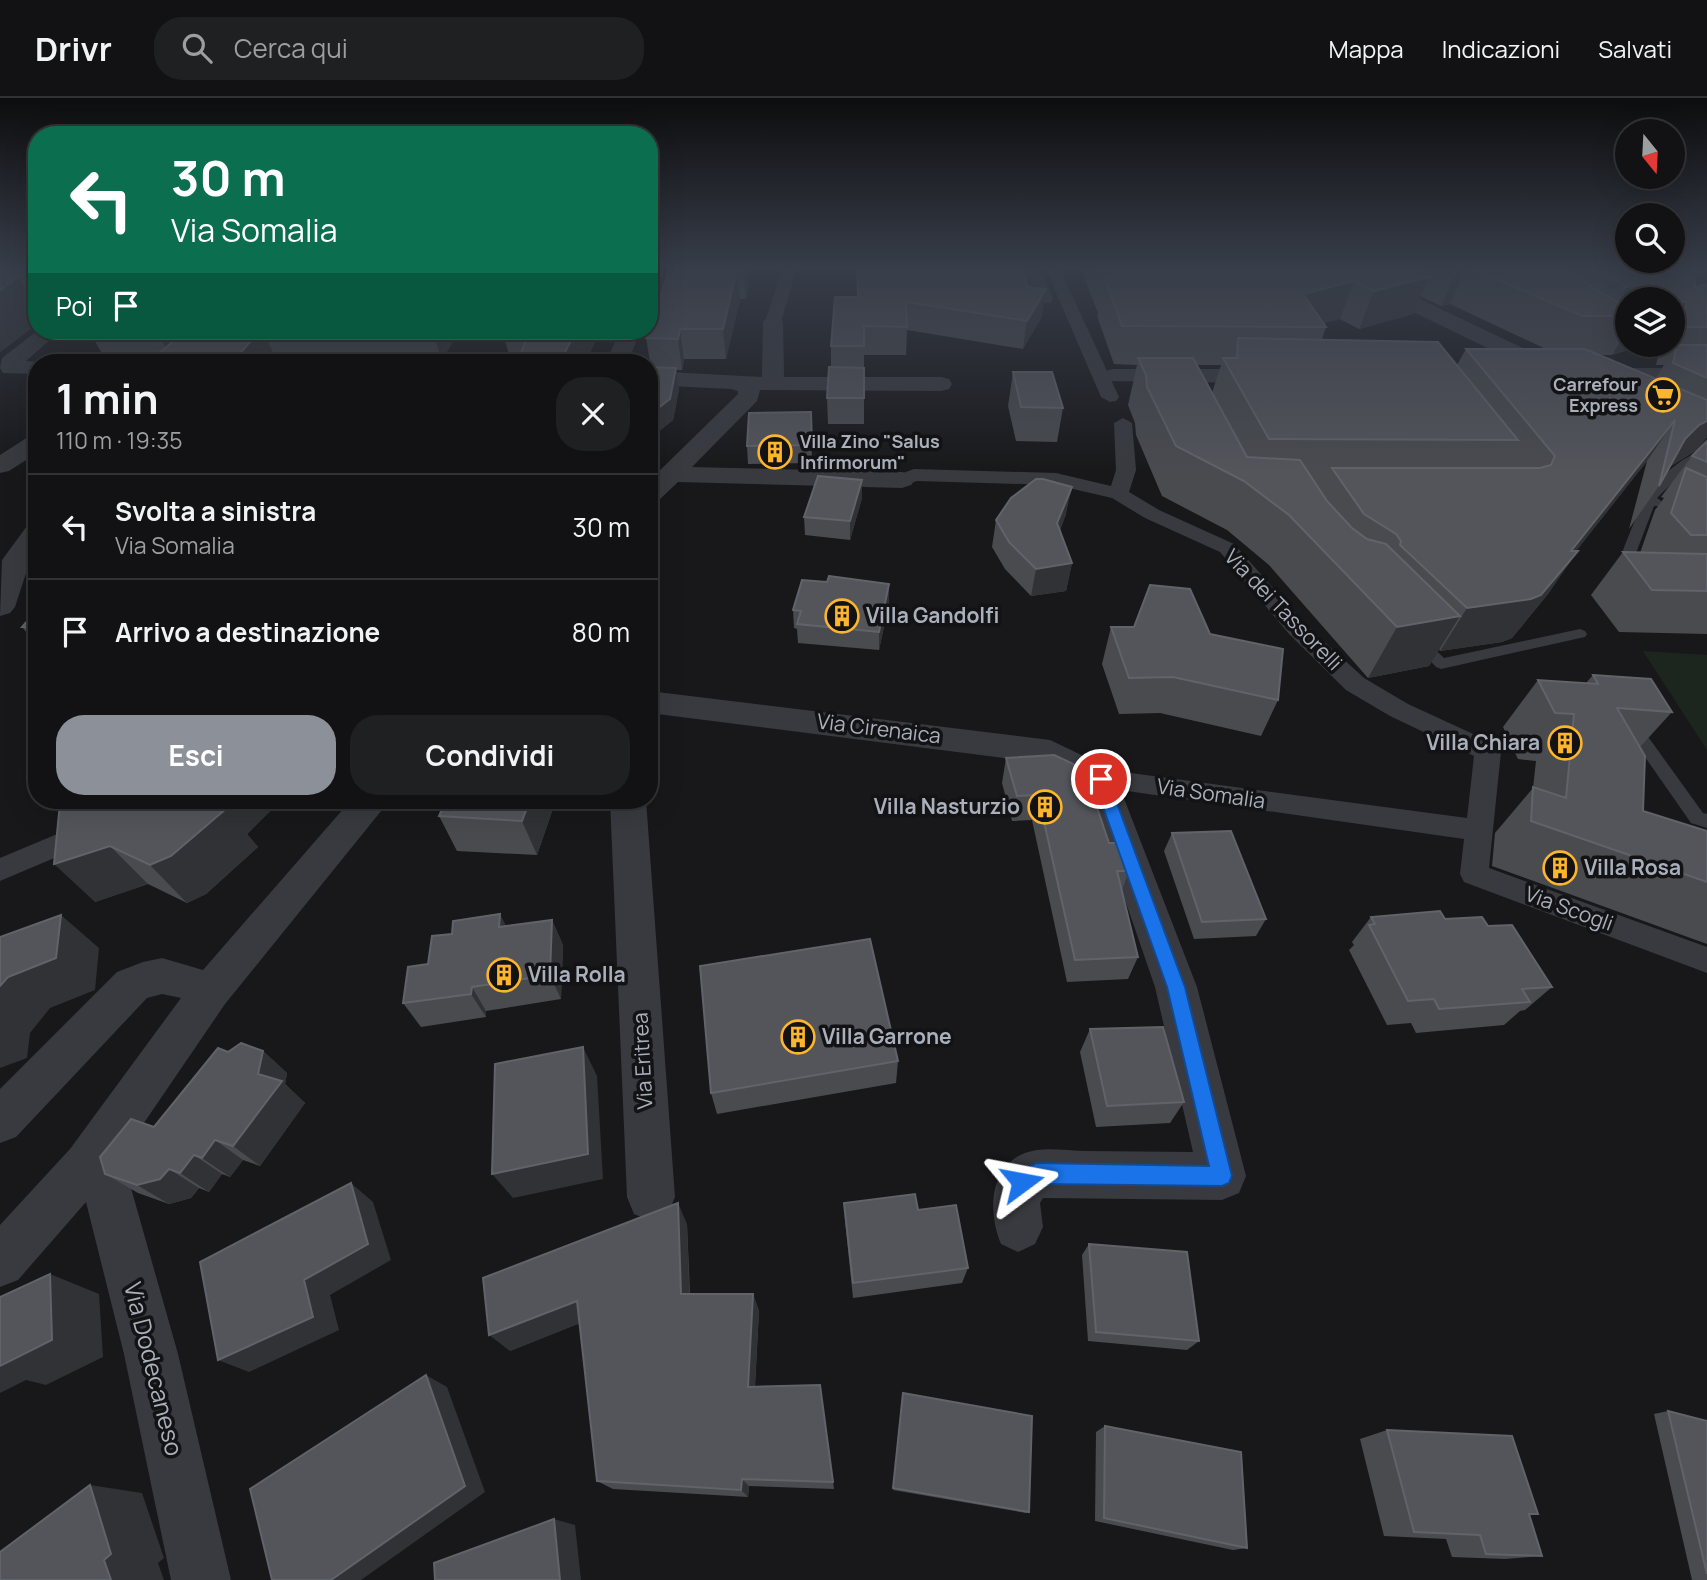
<!DOCTYPE html>
<html lang="it">
<head>
<meta charset="utf-8">
<style>
  body { margin:0; font-family:Manrope,sans-serif; background:#1f2022; color:#f1f3f6; height:100vh; display:flex; flex-direction:column; font-size:26px; white-space:nowrap }
  * { box-sizing:border-box; margin:0 }
  p { font-size:23px; color:#9c9ea0 }
  .icon { flex:none; width:38px; height:38px; fill:none; stroke:currentColor; stroke-width:2; stroke-linecap:round; stroke-linejoin:round }
  .map { position:relative; flex:1; overflow:hidden }
  .side { position:absolute; left:28px; top:256px; width:630px; height:455px; display:flex; flex-direction:column; background:#121214; border-radius:28px; box-shadow:0 7px 28px #0002,0 0 0 2px #313234 }
  .side>* { flex:none }
  .banner { position:absolute; left:28px; top:28px; width:630px; height:214px; border-radius:28px; box-shadow:0 7px 28px #0002,0 0 0 2px #313234; background:#0b6e4f; color:#fff; overflow:hidden }
  .needle { width:46px; rotate:162deg }
  .buttons { position:absolute; left:1615px; top:21px; display:grid; gap:14px }
  .buttons a { display:grid; place-items:center; width:70px; height:70px; border-radius:50%; background:#121214; box-shadow:0 7px 28px #0002,0 0 0 2px #313234; font-size:35px }
  .pin { position:absolute; display:grid; place-items:center; width:60px; height:60px; color:#fff; margin:-30px; border:4px solid #fff; border-radius:50%; box-shadow:0 2px 7px #0007 }
  .me { position:absolute; width:77px; margin:-38px; rotate:77deg; stroke-linejoin:round; filter:drop-shadow(0 0 5px #0008) }
  .turn { display:flex; align-items:center; gap:24px; height:147px; padding:0 28px; font-size:32px }
  .turn .icon { width:91px; height:91px; stroke-width:2.5 }
  .turn b { display:block; font-size:49px; line-height:60px }
  .then { display:flex; align-items:center; height:66px; padding:0 28px; background:#0003; gap:14px; font-size:26px }
  .round { display:grid; place-items:center; flex:none; width:74px; height:74px; border-radius:28px; background:#1f2022 }
  .summary { display:flex; align-items:center; justify-content:space-between; height:119px; padding:0 28px }
  h1 { font-size:42px; font-weight:700; line-height:52px }
  .button { display:flex; gap:14px; margin-top:auto; padding:14px 28px }
  .button a { flex:1; height:80px; border-radius:28px; background:#8c9099; color:#fff; font-size:28px; font-weight:700; line-height:80px; text-align:center }
  .button a+a { background:#1f2022; color:#f1f3f6 }
  ul { padding:0; list-style:none }
  li { display:flex; align-items:center; gap:21px; height:105px; padding:0 28px; border-top:2px solid #313234 }
  li div { flex:1 }
  li b { display:block; font-size:26px }
  li em { font-style:normal }
  header { display:flex; align-items:center; gap:42px; box-sizing:border-box; height:98px; padding:0 35px; background:#121214; border-bottom:2px solid #313234 }
  header strong { font-size:33px }
  nav { display:flex; gap:38px; margin-inline-start:auto; font-size:24px }
  .search { width:490px; height:63px; background:#1f2022; display:flex; align-items:center; gap:18px; box-sizing:border-box; padding:0 24px; border-radius:28px; color:#9c9ea0; font-size:26px }
  .map>svg:first-child { display:block }
  .green { fill:#1d261e }
  .lines { fill:none; stroke-linecap:round; stroke-linejoin:round }
  .service { fill:#383a3f; fill-rule:evenodd }
  .pedestrian { fill:#383a3f; fill-rule:evenodd }
  .minor { fill:#383a3f; fill-rule:evenodd }
  .tertiary { fill:#383a3f; fill-rule:evenodd }
  .wall { fill:#494b4f; fill-rule:evenodd }
  .shaded-wall { fill:#313235 }
  .building { fill:#54555b; stroke:#61636a; stroke-width:2 }
  .route { fill:#1a73e8; stroke:#114b97; stroke-width:2 }
  .labels { text-anchor:middle; stroke-width:7; stroke-linejoin:round; paint-order:stroke }
  .far-poi-label { font-size:18px; font-weight:bold; fill:#a9afbb; stroke:#131315; text-anchor:end }
  .street-label { font-size:21px; fill:#a9afbb; stroke:#131315 }
  .poi-label { font-size:21px; font-weight:bold; fill:#a9afbb; stroke:#131315; text-anchor:start }
  .near-street-label { font-size:24px; fill:#a9afbb; stroke:#131315 }
</style>
</head>
<body>
<header>
<strong>Drivr</strong>
<div class="search"><svg class="icon" aria-label="search" viewBox="0 0 24 24"><circle cx="10" cy="10" r="6"/><path d="M15 15l6 6"/></svg>Cerca qui</div>
<nav><a>Mappa</a><a>Indicazioni</a><a>Salvati</a></nav>
</header>
<div class="map">
<svg width="1707" height="1482" viewBox="0 0 1707 1482">
  <rect width="100%" height="100%" fill="#18181a"/>
  <path class="green" d="M1643 553 1707 557V652Z"/>
  <g class="lines">
    <path class="service" d="M1707 351V360L1680 377 1657 400 1664 405 1662 408H1654L1628 476 1626 479H1616L1614 476C1634 425 1648 370 1707 351Z
      M1580 531 1585 533 1587 536 1585 539 1441 571 1436 569 1412 544 1414 541H1424L1444 560Z
      M1630 620 1636 622 1703 715 1707 716V730L1691 725 1622 626Z"/>
    <path class="pedestrian" d="M783 169H797L781 224 773 229 765 224Z
      M1045 169H1059L1119 299 1116 303 1110 304 1101 299Z
      M1123 320 1132 325 1136 372 1129 394 1159 412 1234 446 1305 526 1364 580 1408 606 1497 647 1501 654 1489 770 1707 849V875L1464 784 1460 776 1464 741 1092 688 1088 681 1092 674 1101 671 1467 720 1474 658 1390 618 1346 592 1289 536 1220 454 1145 420 1112 400 1056 387 917 383 902 388 892 382 895 378 914 371 1056 375 1111 388 1116 372 1114 325Z
      M130 702H161L144 722 0 783V760L124 708Z"/>
    <path class="minor" d="M649 169H665L656 190 649 192Z
      M1022 169H1040L1053 201 1050 205H1036Z
      M773 218 780 220 783 224 784 279H941L949 281 952 286 949 291 941 293 760 292 757 303 692 369 902 374 911 377 915 382 911 387 902 390 678 384 658 403 649 406V383L738 296V293L731 291 649 287V273L762 279 763 224 766 220Z
      M37 233H60L26 263 44 264H37V276L3 275 0 270 2 260Z
      M620 233H640L628 264H606Z
      M1597 270H1707V284L1589 282 1586 277 1589 272Z
      M1113 271H1266L1274 273 1277 278 1274 283 1266 285 1105 283 1102 278 1105 273Z
      M37 337V355L9 373 0 375V357L28 339Z
      M37 426V453L30 463 15 509 10 515 0 518 2 462 27 428Z
      M649 593 1050 642 1113 672 1197 889 1246 1078 1239 1095 1222 1102 1043 1100 1040 1105 1043 1129 1035 1146 1018 1154 1001 1146C986 1111 990 1059 1037 1052 1052 1050 1070 1053 1086 1053 1121 1053 1157 1054 1193 1054L1155 889 1086 689 1043 665 649 615Z
      M351 702H390L225 906 118 1063 129 1083 178 1256 231 1482H171L124 1256 86 1104 18 1182 0 1189V1127L70 1051 181 900 162 896 147 900 16 1039 0 1045V991L117 874 143 864 162 860 203 872Z
      M610 702H646L675 1099 668 1116 651 1123 634 1116 627 1099Z"/>
    <path class="tertiary" d="M1326 169H1352L1561 268 1565 273 1561 278H1545L1329 173Z"/>
  </g>
  <path class="wall" d="M0 169H37V226L0 254Z
    M670 169H752L746 201H740L726 261H684L682 272H676L679 291 673 322 649 341V269H651L646 240Z
    M1080 169H1707V339L1697 352 1671 368 1659 388 1629 431 1647 363 1576 453 1548 496 1512 540 1502 544 1440 553 1439 551 1429 568 1368 580 1269 467 1227 432 1162 398 1136 337 1135 325 1128 307 1137 267 1114 266 1097 218 1098 215ZM1420 198 1441 208 1450 206 1546 251H1466L1457 267 1322 241 1326 229 1324 225 1340 221 1359 231 1413 216ZM1628 201H1673V247H1661L1656 267H1664L1655 281 1600 257H1612L1643 247H1628ZM1197 267H1221L1212 295Z
    M1028 189 1042 218 1023 251 907 232 906 257H864V326H828L827 300 831 269V248L857 199Z
    M89 233H459L442 262 277 263 276 264H149L157 257H103Z
    M502 233H598L599 236 521 256H509Z
    M1013 274 1063 310 1057 344 1016 343 1008 308Z
    M811 314 812 365 748 366 747 348Z
    M1707 343V536L1619 534 1591 497 1623 454 1640 455 1655 412 1664 400 1661 399 1692 358Z
    M862 382V400L850 442 805 437 804 419Z
    M1066 416 1060 432 1072 465 1066 493 1031 498 1005 471 992 449 996 422Z
    M827 484 889 486V505L879 552 798 545 797 531 794 530 793 512Z
    M37 512V547L22 529Z
    M1111 529 1278 602 1261 638 1160 615 1119 616 1102 566Z
    M1593 577 1672 614 1640 649 1643 713 1707 733V846L1492 768 1495 735 1533 690 1536 663 1518 661 1503 629 1538 582 1586 585Z
    M1006 660 1109 745 1129 773 1122 792 1138 859 1128 881 1067 884 1032 722 1012 723 1002 685Z
    M68 702H281L247 736 258 749 206 796 187 805 148 786 95 804Z
    M556 702 537 757 457 753 439 718Z
    M1172 735 1266 821 1256 838 1194 841 1164 753Z
    M1371 819 1445 821 1488 828 1552 889 1525 912 1520 913 1504 927 1416 935 1411 925 1387 927 1349 852 1354 847 1352 844Z
    M552 822 563 847 561 901 486 913V919L421 929 403 905 428 866 507 828Z
    M1090 931 1184 1004 1170 1025 1096 1029 1080 954Z
    M263 953 287 975 285 986 305 1005 260 1068 243 1062 230 1079 222 1076 209 1094 199 1090 191 1100 169 1106 138 1095 105 1076 154 1029Z
    M898 963 896 985 717 1016 711 995Z
    M844 1105 918 1112 968 1170 962 1185 853 1200 845 1123Z
    M687 1126 690 1196H753L759 1213 755 1289 820 1287 834 1391 749 1388 748 1399 613 1391 597 1383 580 1225 510 1253Z
    M1089 1146 1199 1243 1187 1252 1088 1243 1082 1157Z
    M902 1299 1029 1414 1026 1415 893 1392Z
    M1668 1313 1707 1323V1482H1692L1654 1316Z
    M1105 1328 1247 1450 1233 1452 1095 1423 1096 1334Z
    M1387 1332 1538 1416 1529 1417 1542 1458 1505 1461 1452 1459 1446 1441 1384 1438 1360 1341Z"/>
  <path class="shaded-wall" d="M0 169H27L37 176V188L32 180 19 179 37 208V226L0 254Z
    M744 169H752L746 201 744 172Z
    M1466 169 1450 206 1441 208 1458 171Z
    M737 172 740 201 726 261 723 231Z
    M1707 172V206L1687 203 1673 225V207L1695 178Z
    M1429 179 1413 216 1359 231 1374 193Z
    M1354 183 1340 221 1310 229 1303 196Z
    M1652 185 1643 201 1640 197 1638 201H1628L1627 218H1610L1627 189Z
    M1046 191 1042 218 1023 251 1027 223Z
    M680 231 684 261 682 272 678 241Z
    M1628 231V247H1643L1612 257Z
    M156 233H201L170 257Z
    M259 233H263L277 263 276 264H233Z
    M432 233H459L442 262Z
    M575 233H598L599 236 586 264H560Z
    M676 270 679 291 673 322 649 341V317Z
    M1675 322 1647 363 1546 491 1578 453 1548 496 1512 540 1502 544 1440 553 1467 510 1571 453Z
    M1707 323V339L1697 352 1669 369 1685 341 1699 327Z
    M862 382V400L850 442V423Z
    M1072 389 1066 416 1052 452 1057 425Z
    M1072 465 1066 493 1031 498 1036 471Z
    M889 486V505L879 552V534Z
    M1460 518 1429 568 1368 580 1397 529Z
    M211 702H281L247 736 258 749 206 796 187 805 150 767Z
    M530 702H556L537 757 522 723Z
    M110 748 148 786 95 804 54 766Z
    M500 816 513 841 499 829Z
    M61 817 99 850 95 892 50 910 30 935 27 960 0 970V888Z
    M552 822 563 847 561 901 550 877Z
    M472 889 486 913V919L471 896Z
    M583 949 597 978 603 1081 513 1100 492 1076Z
    M263 953 287 975 285 986 305 1005 260 1068 233 1048 258 976Z
    M215 1042 243 1062 230 1079 202 1060Z
    M194 1057 222 1076 209 1094 180 1075Z
    M169 1071 199 1090 191 1100 169 1106 137 1087Z
    M351 1085 373 1104 391 1162 330 1197 339 1232 249 1274 218 1262 304 1182Z
    M678 1105 687 1126 690 1213 681 1196Z
    M50 1176 99 1196 103 1259 46 1287 26 1282 0 1295V1259Z
    M753 1196 759 1213 754 1302 748 1289Z
    M577 1203 593 1220 510 1253 489 1237Z
    M426 1277 447 1289 485 1394 361 1482H331Z
    M742 1381 749 1388 748 1399 741 1392Z
    M90 1387 142 1395 164 1460 158 1465 164 1482H111L104 1462Z
    M554 1421 575 1427 581 1482H560Z"/>
  <path class="building" d="M10 169H37V176L32 180 19 179 0 192V175Z
    M670 169H744V172H737L723 231H680L678 241 646 240Z
    M857 169H1022L1028 189 1046 191 1027 223 906 204 907 229 864 228V248H831L835 199H858Z
    M1102 169H1407L1429 179 1374 193 1354 183 1303 196 1326 229 1122 228 1105 181H1107Z
    M1467 169H1559L1621 206H1628V218H1582Z
    M1592 169H1707V172L1695 178V189L1707 186V229H1681L1687 203 1673 207V201H1642L1640 197 1653 195 1652 185 1627 189Z
    M185 233H259L233 264H149Z
    M529 233H576L560 264H518Z
    M1238 240 1438 244 1518 342 1269 341 1223 260H1237Z
    M1677 247H1707V280L1673 265Z
    M1466 251H1585L1707 302V323L1699 327 1685 341 1659 388 1675 322 1571 453H1578L1541 497 1531 501 1467 510 1400 447 1401 443 1396 436 1364 416 1332 370H1540L1551 367 1555 358Z
    M1138 260H1193L1247 359 1300 362 1327 403 1352 430 1367 441 1386 446 1460 518 1397 529 1289 417 1244 383 1176 348 1147 289 1146 277Z
    M649 269 676 270 670 301 649 317Z
    M829 269 864 270V300H827Z
    M1013 274H1052L1063 310 1021 309Z
    M811 314 812 347 747 348 749 315Z
    M1707 343V364L1692 358Z
    M1686 370 1707 379V437H1691L1671 415Z
    M818 378 862 382 850 423 804 419Z
    M1036 381H1043L1072 389 1057 425 1072 465 1036 471 1009 444 996 422 1011 400Z
    M1623 454 1707 456V493L1652 492Z
    M829 478 889 486 879 534 797 526 801 513 793 512 802 482 827 484Z
    M1150 487 1190 491 1210 536 1283 551 1278 602 1173 579 1129 580 1111 529H1134Z
    M37 512V529H22Z
    M1593 577 1651 581 1672 614 1617 610 1645 658 1643 713 1707 733V784L1531 723 1533 689 1566 700 1574 616 1555 615 1538 582 1598 586Z
    M1054 657 1084 671 1109 745H1119L1129 773H1117L1138 859 1075 862 1038 697 1017 698 1006 660Z
    M68 702H211L208 705 227 710 171 758 150 767 110 748 54 766 60 705Z
    M446 702H530L522 723 439 718Z
    M1231 733 1266 821 1202 824 1172 735Z
    M1440 813 1445 821 1482 819 1488 828 1512 827 1552 889 1522 891 1530 904 1439 911 1434 901 1408 903 1369 827 1375 826 1371 819Z
    M500 816 499 829 552 822 550 877 472 889 471 896 403 905 408 869 428 866 432 838 452 836 453 823Z
    M61 817 56 860 8 879 0 888V839Z
    M870 841 898 963 711 995 700 868Z
    M1163 929 1184 1004 1107 1008 1090 931Z
    M241 945 263 953 258 976 282 983 233 1048 215 1042 202 1060 194 1057 180 1075 169 1071 160 1081 137 1087 105 1076 100 1059 131 1021 154 1029 218 950 228 954Z
    M583 949 588 1056 492 1076 495 966Z
    M351 1085 368 1146 304 1182 313 1219 218 1262 200 1164Z
    M915 1096 918 1112 956 1107 968 1170 853 1185 844 1105Z
    M678 1105 681 1196H753L748 1289 820 1287 833 1384 742 1381 741 1392 597 1383 577 1203 489 1237 483 1180Z
    M1089 1146 1187 1154 1199 1243 1096 1234Z
    M50 1176 52 1242 0 1268V1199Z
    M426 1277 465 1388 331 1482H272L250 1391Z
    M903 1295 1032 1318 1029 1414 893 1390Z
    M1668 1313 1707 1323V1476Z
    M1105 1328 1241 1354 1247 1450 1104 1420Z
    M1387 1332 1512 1338 1538 1416H1529L1542 1458 1486 1456 1480 1437 1414 1434Z
    M90 1387 111 1456 104 1462 111 1482H0V1454Z
    M554 1421 560 1482H435L434 1465Z"/>
  <linearGradient id="sky" x2="0" y2="1"><stop stop-color="#0d0d0e"/><stop offset="0.45" stop-color="#373d49"/><stop offset="1" stop-color="#373d49" stop-opacity="0"/></linearGradient>
  <rect width="1707" height="376" fill="url(#sky)"/>
  <path class="route" d="M1101 676 1108 681 1185 889 1232 1078 1229 1085 1222 1088 1038 1086 1022 1094 1015 1091 1012 1084 1015 1076 1036 1065 1209 1068 1167 889 1093 681Z"/>
  <defs>
    <symbol id="supermarket-ring" viewBox="-11 -11 22 22"><circle r="9.5" fill="#131315" stroke="#fdb52d" stroke-width="1.5"/><path d="M-6-5.5h2.5l.6 2H6L4.5 2H-2.5L-4.4-4H-6ZM-1.5 3.2a1.3 1.3 0 1 0 .1 0ZM3 3.2a1.3 1.3 0 1 0 .1 0Z" fill="#fdb52d"/></symbol>
    <symbol id="building-ring" viewBox="-11 -11 22 22"><circle r="9.5" fill="#131315" stroke="#fdb52d" stroke-width="1.5"/><path d="M-4-6H4V6H1V3H-1V6H-4ZM-2.5-4.3h1.7v1.8h-1.7ZM.8-4.3h1.7v1.8H.8ZM-2.5-1h1.7V.8h-1.7ZM.8-1h1.7V.8H.8Z" fill="#fdb52d"/></symbol>
  </defs>
  <g fill-rule="evenodd">
    <use href="#supermarket-ring" x="1644" y="278" width="38" height="38"/>
    <use href="#building-ring" x="756" y="335" width="38" height="38"/>
    <use href="#building-ring" x="823" y="499" width="38" height="38"/>
    <use href="#building-ring" x="1546" y="626" width="38" height="38"/>
    <use href="#building-ring" x="1026" y="690" width="38" height="38"/>
    <use href="#building-ring" x="1541" y="751" width="38" height="38"/>
    <use href="#building-ring" x="485" y="858" width="38" height="38"/>
    <use href="#building-ring" x="779" y="920" width="38" height="38"/>
  </g>
  <g class="labels">
    <g class="far-poi-label">
      <text x="1638" y="293">Carrefour<tspan x="1638" dy="21">Express</tspan></text>
      <text x="800" y="350" text-anchor="start">Villa Zino "Salus<tspan x="800" dy="21">Infirmorum"</tspan></text>
    </g>
    <g class="street-label">
      <text transform="translate(1283 512) rotate(46)" y="7">Via dei Tassorelli</text>
      <text transform="translate(879 631) rotate(7)" y="7">Via Cirenaica</text>
      <text transform="translate(1211 696) rotate(8)" y="7">Via Somalia</text>
      <text transform="translate(1569 811) rotate(20)" y="7">Via Scogli</text>
      <text transform="translate(643 963) rotate(-93)" y="7">Via Eritrea</text>
    </g>
    <g class="poi-label">
      <text x="866" y="525">Villa Gandolfi</text>
      <text x="1540" y="652" text-anchor="end">Villa Chiara</text>
      <text x="1020" y="716" text-anchor="end">Villa Nasturzio</text>
      <text x="1584" y="777">Villa Rosa</text>
      <text x="528" y="884">Villa Rolla</text>
      <text x="822" y="946">Villa Garrone</text>
    </g>
    <g class="near-street-label">
      <text transform="translate(153 1271) rotate(76)" y="8">Via Dodecaneso</text>
    </g>
  </g>
</svg>
<div class="buttons">
<a><svg class="needle" viewBox="-14 -14 28 28"><path d="M0-13l5 13h-10z" fill="#e53935"/><path d="M0 13l5-13h-10z" fill="#9c9ea0"/></svg></a>
<a><svg class="icon" aria-label="search" viewBox="0 0 24 24"><circle cx="10" cy="10" r="6"/><path d="M15 15l6 6"/></svg></a>
<a><svg class="icon" aria-label="layers" viewBox="0 0 24 24"><path d="M12 4l9 5-9 5-9-5zM3 14l9 5 9-5"/></svg></a>
</div>
<div class="pin" style="left:1101px;top:681px;background:#d93025"><svg class="icon" aria-label="arrive" viewBox="0 0 24 24"><path d="M6 21V4h12l-3 4 3 4H6"/></svg></div>
<svg class="me" style="left:1022px;top:1084px" viewBox="-20 -20 40 40"><path d="M0-17L14 15 0 8-14 15z" fill="#1a73e8" stroke="#fff" stroke-width="4"/></svg>
<div class="banner">
<div class="turn"><svg class="icon" aria-label="left" viewBox="0 0 24 24"><path d="M17 20v-9H6M10 6l-5 5 5 5"/></svg><div><b>30 m</b>Via Somalia</div></div>
<div class="then">Poi<svg class="icon" aria-label="arrive" viewBox="0 0 24 24"><path d="M6 21V4h12l-3 4 3 4H6"/></svg></div>
</div>
<section class="side">
<div class="summary"><div><h1>1 min</h1><p>110 m · 19:35</p></div><a class="round"><svg class="icon" aria-label="close" viewBox="0 0 24 24"><path d="M6 6l12 12M18 6L6 18"/></svg></a></div>
<ul>
<li><svg class="icon" aria-label="left" viewBox="0 0 24 24"><path d="M17 20v-9H6M10 6l-5 5 5 5"/></svg><div><b>Svolta a sinistra</b><p>Via Somalia</p></div><em>30 m</em></li>
<li><svg class="icon" aria-label="arrive" viewBox="0 0 24 24"><path d="M6 21V4h12l-3 4 3 4H6"/></svg><div><b>Arrivo a destinazione</b></div><em>80 m</em></li>
</ul>
<div class="button"><a>Esci</a><a>Condividi</a></div>
</section>
</div>
</body>
</html>
